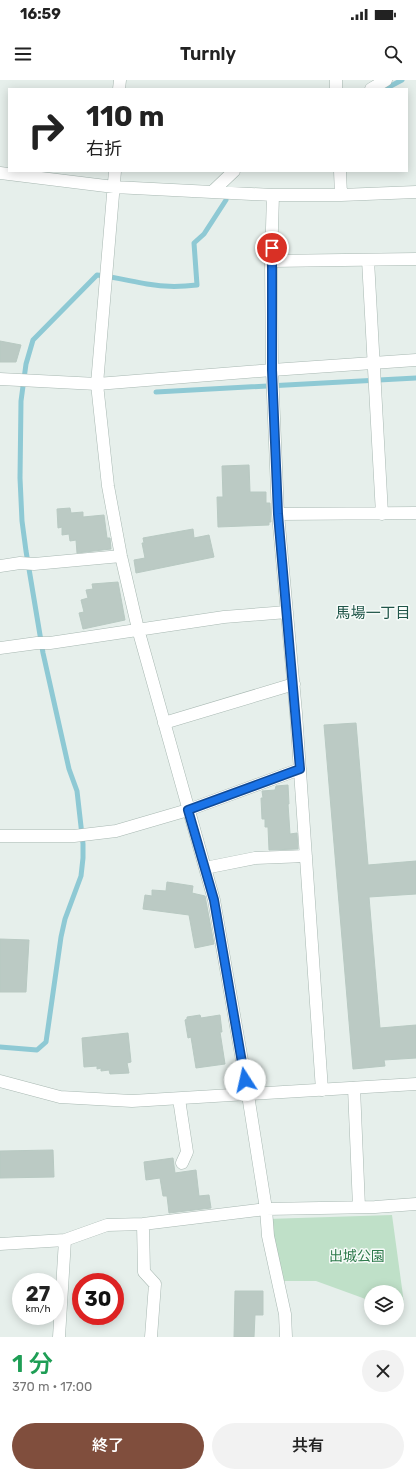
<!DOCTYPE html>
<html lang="ja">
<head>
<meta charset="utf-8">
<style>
  body { margin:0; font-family:Rubik,"Noto Sans JP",sans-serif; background:#f2f2f2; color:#222; height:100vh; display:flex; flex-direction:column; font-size:15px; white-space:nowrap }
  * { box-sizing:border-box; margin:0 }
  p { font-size:13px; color:#767676 }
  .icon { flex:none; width:22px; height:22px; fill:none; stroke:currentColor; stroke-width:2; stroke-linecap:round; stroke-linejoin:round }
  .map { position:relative; height:1257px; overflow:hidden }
  .drawer { display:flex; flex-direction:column; background:#fff; flex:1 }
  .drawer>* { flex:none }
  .banner { position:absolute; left:8px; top:8px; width:400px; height:84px; border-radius:0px; box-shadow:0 2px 10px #0003; background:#fff; color:#222; overflow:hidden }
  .controls { position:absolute; left:364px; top:1205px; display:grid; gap:8px }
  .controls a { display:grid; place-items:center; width:40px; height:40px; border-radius:50%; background:#fff; box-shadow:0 2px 10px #0003; font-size:20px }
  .speed { position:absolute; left:12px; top:1193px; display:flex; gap:8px; font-size:20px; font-weight:700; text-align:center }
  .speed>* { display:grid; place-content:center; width:52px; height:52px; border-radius:50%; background:#fff; box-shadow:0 2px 10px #0003; line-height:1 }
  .speed small { font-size:10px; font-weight:400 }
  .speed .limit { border:6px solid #d22; background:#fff; color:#111 }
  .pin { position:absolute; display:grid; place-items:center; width:34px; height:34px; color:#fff; margin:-17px; border:2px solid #fff; border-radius:50%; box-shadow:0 1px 4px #0007 }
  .me { position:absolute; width:44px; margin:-22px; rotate:350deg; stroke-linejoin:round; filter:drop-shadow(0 0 3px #0008) }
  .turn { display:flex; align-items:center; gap:14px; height:84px; padding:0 12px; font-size:18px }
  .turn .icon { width:52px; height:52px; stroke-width:2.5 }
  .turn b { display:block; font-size:28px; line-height:34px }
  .round { display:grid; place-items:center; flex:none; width:42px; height:42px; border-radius:21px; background:#f2f2f2 }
  .headline { display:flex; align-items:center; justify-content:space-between; height:68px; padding:0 12px }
  h1 { font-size:24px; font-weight:600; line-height:30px; color:#1e9e55 }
  .button { display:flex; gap:8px; margin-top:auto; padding:8px 12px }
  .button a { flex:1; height:46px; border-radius:24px; background:#804e3d; color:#fff; font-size:16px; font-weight:600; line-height:46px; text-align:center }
  .button a+a { background:#f2f2f2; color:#222 }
  .status { display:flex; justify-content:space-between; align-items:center; height:28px; padding:0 20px; background:#fff; direction:ltr }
  .status svg { height:11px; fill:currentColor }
  header { display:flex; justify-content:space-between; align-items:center; height:52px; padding:0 12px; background:#fff; font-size:18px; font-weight:600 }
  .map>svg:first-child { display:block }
  .green { fill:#bfe0c8 }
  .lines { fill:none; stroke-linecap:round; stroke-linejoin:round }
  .stream { stroke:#8ec9d4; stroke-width:5 }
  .building { fill:#bbcac4; stroke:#b8c9c2 }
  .minor-casing { stroke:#a8b8b2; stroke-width:13 }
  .tertiary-casing { stroke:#a8b8b2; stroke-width:13 }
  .minor { stroke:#fff; stroke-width:12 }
  .tertiary { stroke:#fff; stroke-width:12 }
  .route-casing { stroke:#114b97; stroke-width:10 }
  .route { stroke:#1a73e8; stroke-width:7 }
  .labels { text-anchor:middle; stroke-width:3; stroke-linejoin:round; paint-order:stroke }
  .park-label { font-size:14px; fill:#2d7a4b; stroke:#f7fbf9 }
  .neighbourhood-label { font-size:15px; fill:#1f5548; stroke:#f7fbf9 }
</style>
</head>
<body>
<div class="status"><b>16:59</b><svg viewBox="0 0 49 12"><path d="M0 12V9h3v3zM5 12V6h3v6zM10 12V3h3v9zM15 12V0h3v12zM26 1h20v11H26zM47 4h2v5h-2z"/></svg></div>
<header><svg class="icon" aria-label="menu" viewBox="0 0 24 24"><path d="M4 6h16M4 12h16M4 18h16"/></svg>Turnly<svg class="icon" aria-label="search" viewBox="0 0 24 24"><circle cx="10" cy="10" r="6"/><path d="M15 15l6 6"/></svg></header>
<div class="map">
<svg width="416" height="1257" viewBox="0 0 416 1257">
  <rect width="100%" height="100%" fill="#e6efeb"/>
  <path class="green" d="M392 1135 404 1223H397V1212H371V1221L316 1201H278L267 1139Z"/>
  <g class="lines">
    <path class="stream" d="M385 9 402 0
      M156 312 416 298
      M0 967 37 970 46 962 61 857 65 839 81 796 83 778V764L77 711 69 689 43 573 26 471 22 441 20 398 21 321 26 284 33 260 97 195C114 197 130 201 147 204 163 207 180 207 197 205L194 163 204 154 226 120"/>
  </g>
  <path class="building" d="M0 261 21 265 16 282H0Z
    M249 385 250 412H266V423H270L271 442H269V445L218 447 217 417H223L222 386Z
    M70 428 71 433 83 432V437L104 435 107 458H110L111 469 77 473 76 460 70 461 69 454 62 455V447L58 448 57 429Z
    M193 449 194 458 209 455 214 477 136 493 134 480 145 478 142 463H144L143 458Z
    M118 502 125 540 83 549 79 533 84 532 81 520 88 518 86 510 93 509 92 504Z
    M356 643 368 785 416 781V814L369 817 380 948 416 945V978L384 980 385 986 353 989 324 645Z
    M288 705 289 724H288L290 754 297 753 298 769 269 770 268 747H265V739H262L261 718H263L262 711 275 710 276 706Z
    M167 802 193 806 192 813 205 816 214 864 195 868 189 835 143 829 145 815 152 816V810L166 811Z
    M0 859 29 860 26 912H0Z
    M200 935 201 938 220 935 222 952H220L225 984 196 988 191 957 188 958 185 940 187 939V937Z
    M128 953 131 982 127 983 129 993 110 994 109 990 101 991V988L97 989V986L84 987 82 958Z
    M53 1070 54 1097 0 1098V1071Z
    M173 1078 175 1093 196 1090 199 1116 209 1115 211 1128 169 1133 167 1116H163L160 1098 146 1100 144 1082Z
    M235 1211H263V1235H255L254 1257H234Z"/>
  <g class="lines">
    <defs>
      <path id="minor" d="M336 0V9
        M119 9 120 0
        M371 9 386 0
        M115 91 97 304 108 406 121 476 138 549 214 820 248 1015 266 1129 268 1156 285 1234 286 1257
        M340 91 341 115
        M0 93 114 107 212 112 273 115H341L416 112
        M212 112 234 91
        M273 115 271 181 272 290 278 434 296 633 322 1010
        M368 180 382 434
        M271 181 416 179
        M278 434 416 433
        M0 486 20 483 34 484 121 476
        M0 568 37 563H50L224 537 287 532
        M164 643 294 604
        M0 756H74L116 751 188 730 300 689
        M205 788 255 778 306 776
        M354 1008 359 1127
        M179 1019 187 1072 182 1083
        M143 1144 144 1192 155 1204 151 1257
        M0 1164 65 1160 107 1145 143 1144 266 1129 375 1127 416 1124
        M59 1257 65 1160"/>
      <path id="tertiary" d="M0 299 97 304 272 290 416 280
        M0 1001 60 1017 132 1021 416 1004"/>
    </defs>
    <use href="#minor" class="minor-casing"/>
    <use href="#tertiary" class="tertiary-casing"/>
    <use href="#minor" class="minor"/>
    <use href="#tertiary" class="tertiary"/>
  </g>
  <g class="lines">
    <defs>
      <path id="route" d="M245 1000 214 820 188 730 300 689 278 434 272 290V168"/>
    </defs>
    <use href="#route" class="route-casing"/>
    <use href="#route" class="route"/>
  </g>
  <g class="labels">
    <g class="park-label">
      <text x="357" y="1181">出城公園</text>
    </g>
    <g class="neighbourhood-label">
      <text x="373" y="538">馬場一丁目</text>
    </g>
  </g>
</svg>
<div class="controls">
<a><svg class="icon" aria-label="layers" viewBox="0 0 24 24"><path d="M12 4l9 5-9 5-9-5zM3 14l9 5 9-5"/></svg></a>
</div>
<div class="speed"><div>27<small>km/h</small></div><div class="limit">30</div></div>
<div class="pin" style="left:272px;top:168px;background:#d93025"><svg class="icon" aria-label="arrive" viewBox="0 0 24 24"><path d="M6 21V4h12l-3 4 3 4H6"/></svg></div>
<svg class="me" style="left:245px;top:1000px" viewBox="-20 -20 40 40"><circle r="19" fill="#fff"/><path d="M0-13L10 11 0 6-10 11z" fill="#1a73e8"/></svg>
<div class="banner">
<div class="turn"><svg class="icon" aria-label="right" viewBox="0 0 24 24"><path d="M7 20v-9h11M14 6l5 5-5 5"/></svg><div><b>110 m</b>右折</div></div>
</div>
</div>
<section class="drawer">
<div class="headline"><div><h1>1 分</h1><p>370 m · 17:00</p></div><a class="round"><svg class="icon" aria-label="close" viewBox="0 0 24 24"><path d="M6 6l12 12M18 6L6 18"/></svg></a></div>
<div class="button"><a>終了</a><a>共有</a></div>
</section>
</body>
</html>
